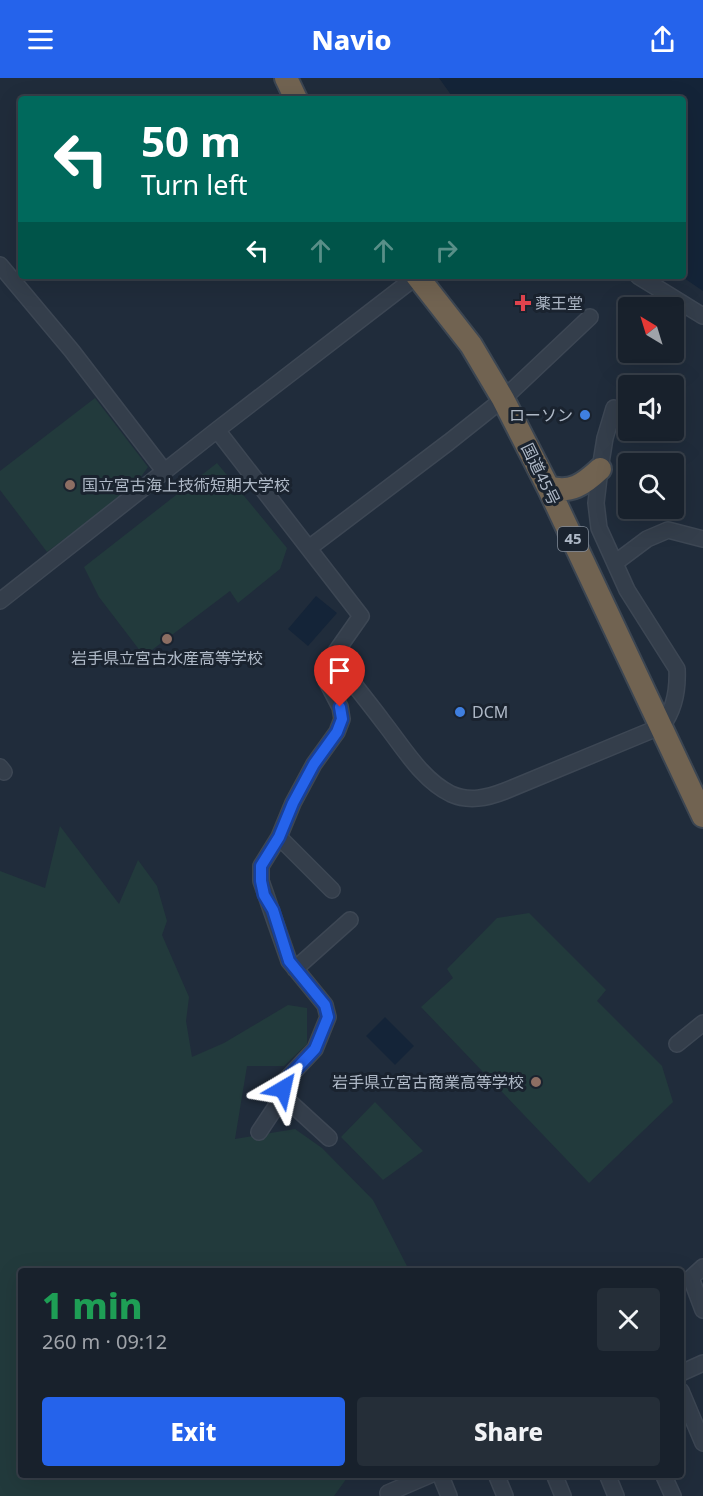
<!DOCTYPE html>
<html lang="en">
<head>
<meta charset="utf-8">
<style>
  body { margin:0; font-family:"Noto Sans","Noto Sans JP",sans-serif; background:#252e38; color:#f1f3f6; height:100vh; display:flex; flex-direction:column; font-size:22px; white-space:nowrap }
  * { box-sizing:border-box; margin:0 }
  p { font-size:20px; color:#9fa3a9 }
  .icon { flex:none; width:33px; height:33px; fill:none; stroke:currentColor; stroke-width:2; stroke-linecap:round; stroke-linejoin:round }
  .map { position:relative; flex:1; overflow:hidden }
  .sheet { position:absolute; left:18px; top:1190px; width:666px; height:210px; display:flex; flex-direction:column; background:#18212c; border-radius:6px; box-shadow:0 6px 24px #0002,0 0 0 2px #363e48 }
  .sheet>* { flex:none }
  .guide { position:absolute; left:18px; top:18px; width:668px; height:183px; border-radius:6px; box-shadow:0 6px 24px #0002,0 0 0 2px #363e48; background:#00695c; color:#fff; overflow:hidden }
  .needle { width:39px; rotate:322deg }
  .tools { position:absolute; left:618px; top:219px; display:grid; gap:12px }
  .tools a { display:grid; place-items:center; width:66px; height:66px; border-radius:6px; background:#18212c; box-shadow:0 6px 24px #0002,0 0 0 2px #363e48; font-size:30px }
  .pin { position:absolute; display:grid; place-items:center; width:51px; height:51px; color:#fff; margin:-62px -26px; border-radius:50% 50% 50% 0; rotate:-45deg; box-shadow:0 0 6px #0007 }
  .pin .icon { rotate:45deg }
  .me { position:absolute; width:66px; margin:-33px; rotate:36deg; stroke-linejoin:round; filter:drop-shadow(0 0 4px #0008) }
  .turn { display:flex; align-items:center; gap:21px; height:126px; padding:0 24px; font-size:27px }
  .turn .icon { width:78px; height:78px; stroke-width:2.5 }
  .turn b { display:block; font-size:42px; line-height:51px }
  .lanes { display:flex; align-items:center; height:57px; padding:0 24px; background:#0003; justify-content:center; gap:30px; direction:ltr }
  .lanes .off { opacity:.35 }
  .round { display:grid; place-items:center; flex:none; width:63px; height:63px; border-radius:6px; background:#252e38 }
  .head { display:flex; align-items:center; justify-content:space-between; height:102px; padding:0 24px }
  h1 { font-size:36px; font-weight:800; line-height:45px; color:#1e9e55 }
  .cta { display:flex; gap:12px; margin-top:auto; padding:12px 24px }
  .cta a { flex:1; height:69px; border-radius:6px; background:#2563eb; color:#fff; font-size:24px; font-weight:800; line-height:69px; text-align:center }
  .cta a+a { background:#252e38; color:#f1f3f6 }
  header { display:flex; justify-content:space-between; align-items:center; height:78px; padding:0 24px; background:#2563eb; color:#fff; font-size:27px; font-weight:800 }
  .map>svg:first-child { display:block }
  .green { fill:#223a3c }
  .water { fill:#142438 }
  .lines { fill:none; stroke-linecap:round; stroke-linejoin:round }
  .minor-casing { stroke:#3d4754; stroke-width:18 }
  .highway-casing { stroke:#3c4652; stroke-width:26 }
  .minor { stroke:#343e4b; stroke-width:15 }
  .highway { stroke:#716351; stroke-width:22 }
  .route-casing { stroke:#184099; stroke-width:15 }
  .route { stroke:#2563eb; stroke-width:10 }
  .health-dot { fill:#e0444e; stroke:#1a232f; stroke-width:2 }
  .shop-dot { fill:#3f7fe0; stroke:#1a232f; stroke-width:2 }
  .education-dot { fill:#8d6e63; stroke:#1a232f; stroke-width:2 }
  .labels { text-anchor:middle; stroke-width:6; stroke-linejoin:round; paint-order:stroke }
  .shield { fill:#1a232f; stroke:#828c99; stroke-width:1.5 }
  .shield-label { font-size:15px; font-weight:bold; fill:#afb9c7 }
  .poi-label { font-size:16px; fill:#afb9c7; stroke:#1a232f; text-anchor:start }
  .street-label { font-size:16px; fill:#afb9c7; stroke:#1a232f }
</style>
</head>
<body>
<header><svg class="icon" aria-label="menu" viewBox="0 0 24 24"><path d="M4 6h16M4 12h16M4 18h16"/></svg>Navio<svg class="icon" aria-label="share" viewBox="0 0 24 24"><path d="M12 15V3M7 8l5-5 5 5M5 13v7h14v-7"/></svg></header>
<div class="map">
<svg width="703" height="1418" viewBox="0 0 703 1418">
  <rect width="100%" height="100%" fill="#202c3b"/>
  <path class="green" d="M95 320 148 389 132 411 47 474 0 412V393Z
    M217 385 287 470 280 491 238 525 230 513 144 578 99 519 84 489Z
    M60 748 119 826 138 782 157 808 167 843 162 857 189 919 186 943 192 979 224 965 288 927 307 930V966L284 988H247L235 1061 295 1051 322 1070 373 1122 409 1192H21V1396L349 1397 334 1418H0V793L45 810Z
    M529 835 606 912 597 923 662 988 673 1024 589 1105 421 929 453 900 447 891 497 840Z
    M375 1024 423 1073 383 1102 341 1059Z"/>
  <path class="water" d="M439 0H703V213L681 198H682V21H454Z
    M316 518 337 535 308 568 288 551Z
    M385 939 414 968 395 987 366 958Z"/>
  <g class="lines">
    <defs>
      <path id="minor" d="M0 187 72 273 165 394
        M638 198 703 238
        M217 352 361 538 333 578C349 601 367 622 384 645 403 669 422 702 451 716 469 724 487 720 505 713L662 648C675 631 678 611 677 591L627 512 599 450 596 425 600 391 605 360 614 330
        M309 470 449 364 503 321 590 239
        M615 485 647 461 668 452 703 461
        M0 523 217 352 417 198
        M0 689 4 694
        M279 759 332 812
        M295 891 350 842
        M677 966 703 945
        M283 1018 329 1060
        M259 1054 283 1018 285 1003 315 971 328 939 325 927 289 883 261 803V788L279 759 293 725 314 686 337 654 342 641 340 629 327 604 326 591 333 578
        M703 1189 691 1200 703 1232
        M681 1295 703 1285
        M681 1313 703 1365
        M440 1396 449 1418
        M496 1396 505 1418
        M554 1396 563 1418
        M607 1396 616 1418
        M663 1396 673 1418
        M390 1418 388 1415 432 1396"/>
      <path id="highway" d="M286 0 296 21
        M417 198 471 267 503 321 548 409 703 738
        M548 409C571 416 584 406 600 391"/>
    </defs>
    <use href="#minor" class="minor-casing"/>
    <use href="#highway" class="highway-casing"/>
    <use href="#minor" class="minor"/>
    <use href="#highway" class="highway"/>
  </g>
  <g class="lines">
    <defs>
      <path id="route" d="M283 1011 285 1003 315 971 328 939 325 927 289 883 273 832 264 817 261 803V788L279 759 293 725 314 686 337 654 342 641 340 629"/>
    </defs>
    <use href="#route" class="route-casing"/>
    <use href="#route" class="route"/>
  </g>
  <path class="health-dot" d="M520 216h6v6h6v6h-6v6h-6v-6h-6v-6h6z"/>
  <g class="shop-dot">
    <circle cx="585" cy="337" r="6"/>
    <circle cx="460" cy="634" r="6"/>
  </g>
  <g class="education-dot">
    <circle cx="70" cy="407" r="6"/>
    <circle cx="167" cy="561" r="6"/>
    <circle cx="536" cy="1004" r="6"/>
  </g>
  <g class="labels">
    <rect class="shield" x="558" y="449" width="30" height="24" rx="4.5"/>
    <g class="shield-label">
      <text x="573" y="466">45</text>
    </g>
    <g class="poi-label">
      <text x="535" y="231">薬王堂</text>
      <text x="573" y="343" text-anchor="end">ローソン</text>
      <text x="82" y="413">国立宮古海上技術短期大学校</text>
      <text x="167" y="586" text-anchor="middle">岩手県立宮古水産高等学校</text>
      <text x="472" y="640">DCM</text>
      <text x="524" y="1010" text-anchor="end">岩手県立宮古商業高等学校</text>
    </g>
    <g class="street-label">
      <text transform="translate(541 396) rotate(64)" y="6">国道45号</text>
    </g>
  </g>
</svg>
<div class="tools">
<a><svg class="needle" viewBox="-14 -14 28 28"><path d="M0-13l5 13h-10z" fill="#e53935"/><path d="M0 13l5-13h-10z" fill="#9fa3a9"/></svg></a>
<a><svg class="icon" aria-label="sound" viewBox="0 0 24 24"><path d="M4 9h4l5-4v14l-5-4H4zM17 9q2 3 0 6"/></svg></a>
<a><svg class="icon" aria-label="search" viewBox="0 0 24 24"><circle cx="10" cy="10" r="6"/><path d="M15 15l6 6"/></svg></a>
</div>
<div class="pin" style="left:340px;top:629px;background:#d93025"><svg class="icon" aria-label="arrive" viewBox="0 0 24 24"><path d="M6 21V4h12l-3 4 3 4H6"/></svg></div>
<svg class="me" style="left:283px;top:1011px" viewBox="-20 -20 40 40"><path d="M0-17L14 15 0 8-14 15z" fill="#2563eb" stroke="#fff" stroke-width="4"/></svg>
<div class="guide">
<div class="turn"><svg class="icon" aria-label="left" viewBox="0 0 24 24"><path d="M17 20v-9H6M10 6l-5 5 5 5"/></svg><div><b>50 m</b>Turn left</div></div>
<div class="lanes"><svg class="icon" aria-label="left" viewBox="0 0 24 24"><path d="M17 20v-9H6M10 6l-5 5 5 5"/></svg><svg class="icon off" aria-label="ahead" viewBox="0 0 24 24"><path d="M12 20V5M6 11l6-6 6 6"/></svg><svg class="icon off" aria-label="ahead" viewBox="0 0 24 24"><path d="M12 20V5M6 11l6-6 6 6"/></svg><svg class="icon off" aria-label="right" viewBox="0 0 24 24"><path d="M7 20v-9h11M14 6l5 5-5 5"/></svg></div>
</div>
<section class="sheet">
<div class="head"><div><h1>1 min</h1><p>260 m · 09:12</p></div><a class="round"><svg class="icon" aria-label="close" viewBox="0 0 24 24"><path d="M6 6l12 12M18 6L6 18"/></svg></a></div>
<div class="cta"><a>Exit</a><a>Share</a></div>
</section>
</div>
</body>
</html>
